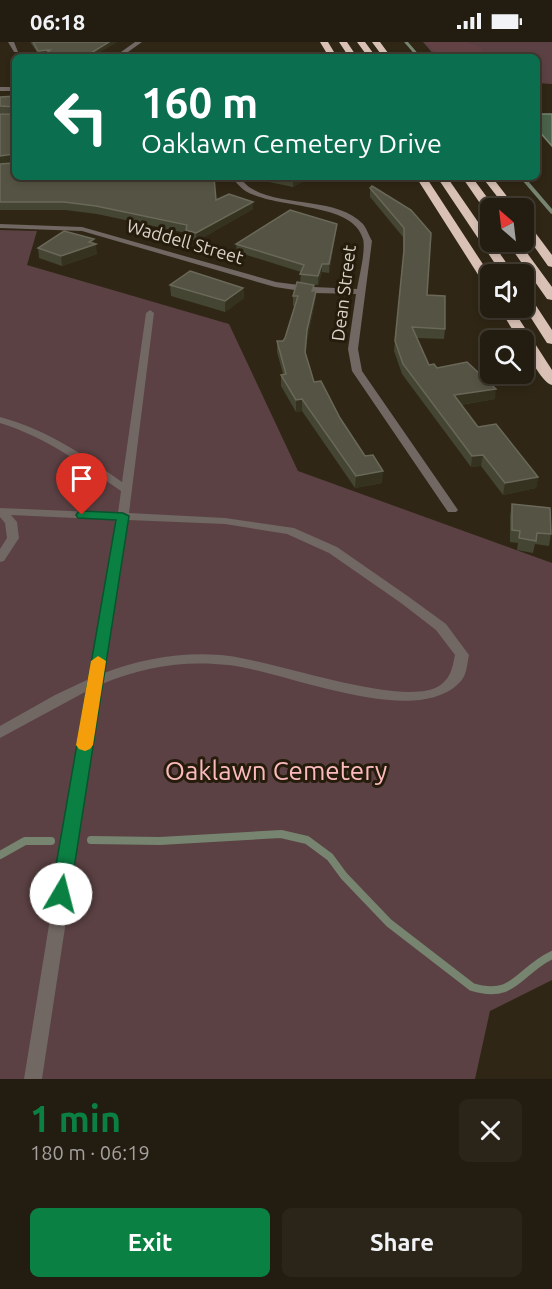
<!DOCTYPE html>
<html lang="en">
<head>
<meta charset="utf-8">
<style>
  body { margin:0; font-family:Ubuntu,sans-serif; background:#2b2519; color:#f1f3f6; height:100vh; display:flex; flex-direction:column; font-size:22px; white-space:nowrap }
  * { box-sizing:border-box; margin:0 }
  p { font-size:20px; color:#a3a19f }
  .icon { flex:none; width:33px; height:33px; fill:none; stroke:currentColor; stroke-width:2; stroke-linecap:round; stroke-linejoin:round }
  .map { position:relative; height:1037px; overflow:hidden }
  .side { display:flex; flex-direction:column; background:#231c10; flex:1 }
  .side>* { flex:none }
  .banner { position:absolute; left:12px; top:12px; width:528px; height:126px; border-radius:9px; box-shadow:0 3px 9px #0003,0 0 0 2px #403a30; background:#0b6e4f; color:#fff; overflow:hidden }
  .needle { width:39px; rotate:332deg }
  .tools { position:absolute; left:480px; top:156px; display:grid; gap:12px }
  .tools a { display:grid; place-items:center; width:54px; height:54px; border-radius:9px; background:#231c10; box-shadow:0 3px 9px #0003,0 0 0 2px #403a30; font-size:30px }
  .pin { position:absolute; display:grid; place-items:center; width:51px; height:51px; color:#fff; margin:-62px -26px; border-radius:50% 50% 50% 0; rotate:-45deg; box-shadow:0 0 6px #0007 }
  .pin .icon { rotate:45deg }
  .me { position:absolute; width:66px; margin:-33px; rotate:8deg; stroke-linejoin:round; filter:drop-shadow(0 0 4px #0008) }
  .turn { display:flex; align-items:center; gap:21px; height:126px; padding:0 30px; font-size:27px }
  .turn .icon { width:78px; height:78px; stroke-width:2.5 }
  .turn b { display:block; font-size:42px; line-height:51px }
  .round { display:grid; place-items:center; flex:none; width:63px; height:63px; border-radius:9px; background:#2b2519 }
  .summary { display:flex; align-items:center; justify-content:space-between; height:102px; padding:0 30px }
  h1 { font-size:36px; font-weight:700; line-height:45px; color:#0b8043 }
  .action { display:flex; gap:12px; margin-top:auto; padding:12px 30px }
  .action a { flex:1; height:69px; border-radius:9px; background:#0b8043; color:#fff; font-size:24px; font-weight:700; line-height:69px; text-align:center }
  .action a+a { background:#2b2519; color:#f1f3f6 }
  .status { display:flex; justify-content:space-between; align-items:center; height:42px; padding:0 30px; background:#231c10; direction:ltr }
  .status svg { height:16px; fill:currentColor }
  .map>svg:first-child { display:block }
  .green { fill:#5b4143 }
  .forest { fill:#634245 }
  .water { fill:#4a614a; stroke:#768470; stroke-width:1.5 }
  .lines { fill:none; stroke-linecap:round; stroke-linejoin:round }
  .stream-far2 { stroke:#768470; stroke-width:3 }
  .stream-far1 { stroke:#768470; stroke-width:4 }
  .stream { stroke:#768470; stroke-width:8 }
  .street { fill:#716763; fill-rule:evenodd }
  .highway { fill:#d9c1b6; fill-rule:evenodd }
  .wall { fill:#444533 }
  .shaded-wall { fill:#353220 }
  .building { fill:#555444; stroke:#6a6859; stroke-width:1.5 }
  .route { fill:#0b8043; stroke:#07532c; stroke-width:1.5 }
  .slow { fill:#f59e0b }
  .labels { text-anchor:middle; stroke-width:6; stroke-linejoin:round; paint-order:stroke }
  .far-street-label { font-size:18px; fill:#dbd4ca; stroke:#251c0c }
  .near-park-label { font-size:26px; fill:#fcbabf; stroke:#251c0c }
</style>
</head>
<body>
<div class="status"><b>06:18</b><svg viewBox="0 0 49 12"><path d="M0 12V9h3v3zM5 12V6h3v6zM10 12V3h3v9zM15 12V0h3v12zM26 1h20v11H26zM47 4h2v5h-2z"/></svg></div>
<div class="map">
<svg width="552" height="1037" viewBox="0 0 552 1037">
  <rect width="100%" height="100%" fill="#2f2615"/>
  <path class="green" d="M423 0H552V42L537 41V15H436Z
    M0 188 37 189 27 223 229 282 298 429 552 521V938L490 969 475 1037H0Z"/>
  <path class="forest" d="M426 0H466L481 5V11L477 15H439Z"/>
  <path class="water" d="M537 72H552V104L537 87Z"/>
  <g class="lines">
    <path class="stream-far2" d="M406 0 419 15"/>
    <path class="stream-far1" d="M522 135 552 170"/>
    <path class="stream" d="M91 798 160 799 281 792 307 798 330 815 344 834 389 881 472 945C515 958 518 929 552 913
      M0 813 25 799H51"/>
    <path class="street" d="M8 0H14L18 10H14Z
      M135 0H142L121 15H114Z
      M0 45H15V49H0Z
      M231 135H239C242 138 245 142 249 145 281 166 337 154 363 182 367 187 369 194 372 199L358 307 362 329 458 468 456 470H448L352 329 348 307 356 252 314 251 275 245 82 189 0 186V182L82 185 276 240 314 245 357 247C359 235 366 208 363 197 353 159 274 168 244 148 240 145 235 139 231 135Z
      M150 268 154 271 129 471 225 476 294 486 337 505 409 555 446 582 469 613C467 622 467 632 461 639 417 689 285 629 228 623 184 618 142 625 102 642L42 1037H24L87 649 0 696V684L55 653 89 637 117 478 11 473 17 480 19 496 4 519 0 520V507L7 496 5 481 0 475V466L118 471 121 449C83 422 45 395 0 381V375C46 387 84 413 122 440L146 271ZM128 478 225 482 287 492 329 511 401 561 436 588 455 613C452 627 451 636 439 644 402 667 268 616 220 613 180 610 141 617 104 631Z"/>
    <path class="highway" d="M320 0H328L337 15H329Z
      M339 0H347L357 15H349Z
      M357 0H365L376 15H368Z
      M372 0H380L391 15H383Z
      M416 135H426L490 233V246L484 242Z
      M437 135H447L514 232H502Z
      M462 135H472L495 166H490V171L486 170Z
      M482 135H492L516 166H506Z
      M524 180 528 181 552 213V225L548 224 524 190Z
      M507 200H519L552 245V258L547 257Z
      M524 252 529 253 552 288V302L547 301 524 265Z
      M499 266H512L552 328V343C542 341 524 308 524 298H519Z"/>
  </g>
  <path class="wall" d="M30 0H117L95 13H39Z
    M15 54V135L216 158 253 167 197 199 187 196 186 191 97 172 65 168H0V122L14 121 15 120 0 121 14 71H0V55Z
    M266 135H311L293 145 269 140Z
    M370 146 411 168 427 253 445 287 444 297 417 296 429 323 437 326 495 357 461 363 478 385 538 435 536 446 503 453 481 424 471 425 402 332 394 309 403 215V195L370 155Z
    M337 182 336 190 329 231 322 230 318 243 305 241 314 249H316L315 260 307 298 306 312 314 340 340 376 382 441 355 446 302 369 296 370 281 344V333L283 332 277 310V299H283L285 296 295 264H293V254L300 241 301 230 237 210 236 202Z
    M94 201 97 212 62 224 39 216 38 206Z
    M170 243 243 246 244 256 225 270 171 254Z
    M512 462 551 492 549 504 535 502 533 511 517 508 518 501 510 500V474Z"/>
  <path class="shaded-wall" d="M109 0H117L95 13V15H88L91 11Z
    M50 8V12L39 13 38 9Z
    M14 112 15 120 0 121V114Z
    M296 135H311L293 145V137Z
    M253 160V167L197 199 196 191Z
    M337 182 336 190 329 231V222Z
    M94 197V202H96L97 212 62 224 61 214Z
    M322 222V230L318 243V234Z
    M243 246 244 256 225 270V259Z
    M316 249 315 260 307 298 305 321 307 288Z
    M496 347 495 357 453 364 454 353Z
    M302 357V369L296 370V358Z
    M483 413 481 424 471 425 472 414Z
    M383 429 382 441 355 446 356 434Z
    M538 435 536 446 503 453 505 441Z"/>
  <path class="building" d="M33 0H109L91 11H95L88 15H41L50 8 38 9Z
    M15 54V65L0 64V55Z
    M15 68V116L14 112 0 114V72H14Z
    M15 120V135H214L216 158 229 152 253 160 196 191 186 188 187 183 96 164 64 160H0V122L14 121Z
    M372 144 411 168 431 191 427 253 445 254V287L412 285 429 323 434 322 437 326 467 320 496 347 454 353 478 385 496 382 538 435 505 441 483 413 472 414 403 322 395 299 404 208V186L370 146Z
    M290 168 337 182 329 222H322L318 234 300 232 304 223 236 202Z
    M64 189 94 197 89 200 96 202 61 214 38 206Z
    M190 229 243 246 225 259 170 243Z
    M297 240 314 243 312 249H316L307 288 305 310 314 340 321 339 340 376 365 414 373 413 383 429 356 434 302 357 296 358 281 333 286 332 277 299H283L285 296 298 254H293Z
    M512 462 550 466 551 492 537 491 536 499 519 496 520 489 512 488Z"/>
  <path class="route" d="M82 469 123 471 129 474 70 852 67 858 61 860 54 858 51 852 116 478 78 476 76 473 78 470Z"/>
  <path class="slow" d="M98 614 106 619 93 703 90 707 85 709 79 707 76 703 91 619Z"/>
  <g class="labels">
    <g class="far-street-label">
      <text transform="translate(185 200) rotate(16)" y="6">Waddell Street</text>
      <text transform="translate(344 251) rotate(-83)" y="6">Dean Street</text>
    </g>
    <g class="near-park-label">
      <text x="276" y="738">Oaklawn Cemetery</text>
    </g>
  </g>
</svg>
<div class="tools">
<a><svg class="needle" viewBox="-14 -14 28 28"><path d="M0-13l5 13h-10z" fill="#e53935"/><path d="M0 13l5-13h-10z" fill="#a3a19f"/></svg></a>
<a><svg class="icon" aria-label="sound" viewBox="0 0 24 24"><path d="M4 9h4l5-4v14l-5-4H4zM17 9q2 3 0 6"/></svg></a>
<a><svg class="icon" aria-label="search" viewBox="0 0 24 24"><circle cx="10" cy="10" r="6"/><path d="M15 15l6 6"/></svg></a>
</div>
<div class="pin" style="left:82px;top:473px;background:#d93025"><svg class="icon" aria-label="arrive" viewBox="0 0 24 24"><path d="M6 21V4h12l-3 4 3 4H6"/></svg></div>
<svg class="me" style="left:61px;top:852px" viewBox="-20 -20 40 40"><circle r="19" fill="#fff"/><path d="M0-13L10 11 0 6-10 11z" fill="#0b8043"/></svg>
<div class="banner">
<div class="turn"><svg class="icon" aria-label="left" viewBox="0 0 24 24"><path d="M17 20v-9H6M10 6l-5 5 5 5"/></svg><div><b>160 m</b>Oaklawn Cemetery Drive</div></div>
</div>
</div>
<section class="side">
<div class="summary"><div><h1>1 min</h1><p>180 m · 06:19</p></div><a class="round"><svg class="icon" aria-label="close" viewBox="0 0 24 24"><path d="M6 6l12 12M18 6L6 18"/></svg></a></div>
<div class="action"><a>Exit</a><a>Share</a></div>
</section>
</body>
</html>
